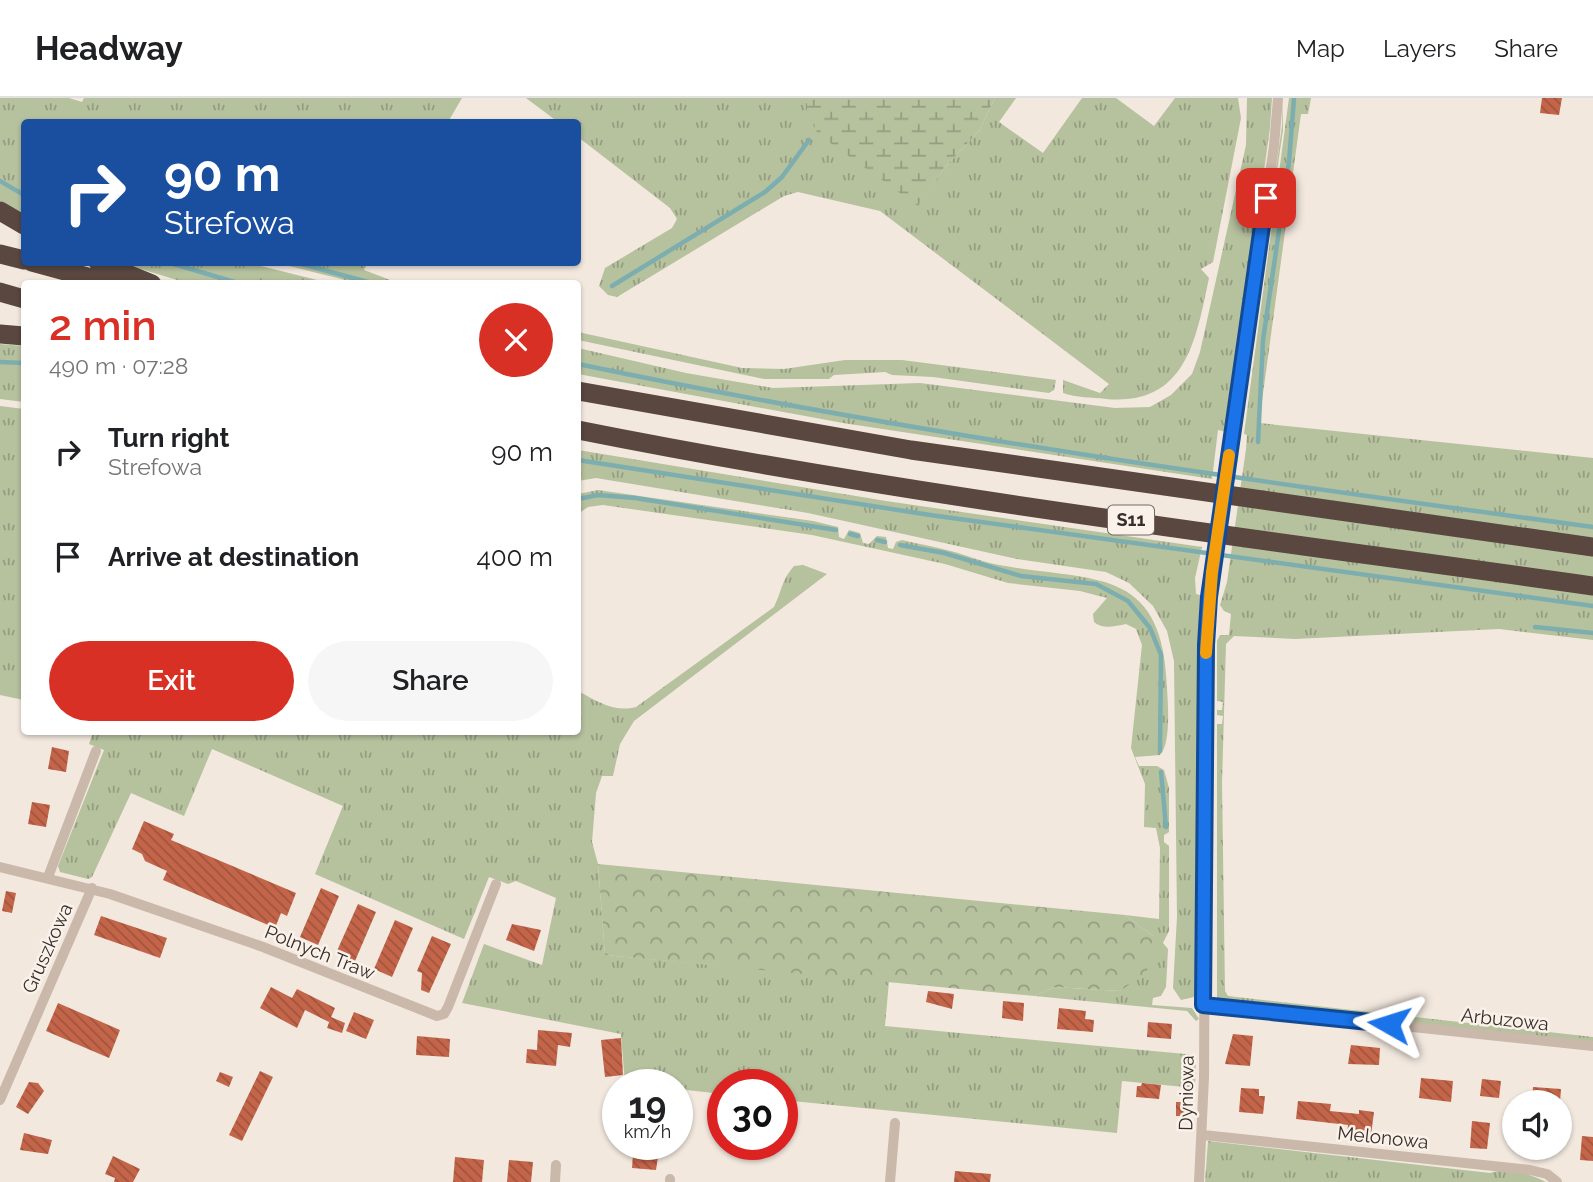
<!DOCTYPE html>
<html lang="en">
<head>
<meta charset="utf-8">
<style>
  body { margin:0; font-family:Raleway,sans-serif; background:#f6f6f6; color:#202124; height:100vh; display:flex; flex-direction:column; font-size:26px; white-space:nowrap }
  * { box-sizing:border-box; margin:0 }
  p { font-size:23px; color:#757577 }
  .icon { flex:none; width:38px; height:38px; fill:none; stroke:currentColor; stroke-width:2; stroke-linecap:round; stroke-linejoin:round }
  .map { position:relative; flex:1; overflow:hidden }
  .panel { position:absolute; left:21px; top:182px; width:560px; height:455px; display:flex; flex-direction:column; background:#fff; border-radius:7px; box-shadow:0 2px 5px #0004 }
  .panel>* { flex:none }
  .top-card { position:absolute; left:21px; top:21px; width:560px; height:147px; border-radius:7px; box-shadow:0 2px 5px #0004; background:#1a4fa0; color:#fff; overflow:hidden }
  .tools { position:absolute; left:1502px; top:992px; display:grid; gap:14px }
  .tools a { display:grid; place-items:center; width:70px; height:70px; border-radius:50%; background:#fff; box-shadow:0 2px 5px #0004; font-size:35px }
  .speed { position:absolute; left:602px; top:971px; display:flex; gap:14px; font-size:35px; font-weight:700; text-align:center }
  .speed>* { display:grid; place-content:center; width:91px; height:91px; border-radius:50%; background:#fff; box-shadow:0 2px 5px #0004; line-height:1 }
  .speed small { font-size:18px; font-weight:400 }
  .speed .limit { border:10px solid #d22; background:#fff; color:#111 }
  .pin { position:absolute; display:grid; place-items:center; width:60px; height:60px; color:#fff; margin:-30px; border-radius:14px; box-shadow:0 4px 10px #0006 }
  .me { position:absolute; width:77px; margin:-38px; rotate:276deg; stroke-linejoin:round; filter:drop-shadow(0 0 5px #0008) }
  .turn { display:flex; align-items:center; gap:24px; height:147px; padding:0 28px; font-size:32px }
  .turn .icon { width:91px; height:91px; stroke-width:2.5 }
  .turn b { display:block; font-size:49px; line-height:60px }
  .round { display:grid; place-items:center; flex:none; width:74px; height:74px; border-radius:37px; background:#f6f6f6 }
  .head { display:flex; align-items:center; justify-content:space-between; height:119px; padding:0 28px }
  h1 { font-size:42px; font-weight:600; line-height:52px; color:#d93025 }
  .button { display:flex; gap:14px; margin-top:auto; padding:14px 28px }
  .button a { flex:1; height:80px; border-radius:42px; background:#d93025; color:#fff; font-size:28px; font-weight:600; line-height:80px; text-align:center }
  .button a+a { background:#f6f6f6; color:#202124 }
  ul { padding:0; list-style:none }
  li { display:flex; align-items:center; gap:21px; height:105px; padding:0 28px }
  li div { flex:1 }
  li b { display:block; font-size:26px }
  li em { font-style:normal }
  header { display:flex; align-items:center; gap:42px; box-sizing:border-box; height:98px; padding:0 35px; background:#fff; border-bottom:2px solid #e0e0e0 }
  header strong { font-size:33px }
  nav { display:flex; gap:38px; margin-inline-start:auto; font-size:24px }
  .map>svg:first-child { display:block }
  .grass { fill:url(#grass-tufts) }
  .forest { fill:url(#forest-crowns) }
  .wetland { fill:url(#wetland-marsh) }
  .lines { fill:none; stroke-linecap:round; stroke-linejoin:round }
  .stream { stroke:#7daeaf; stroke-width:4.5 }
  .building { fill:url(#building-back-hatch) }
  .minor { stroke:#cab8aa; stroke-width:10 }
  .motorway { stroke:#594740; stroke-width:19 }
  .minor-bridge { stroke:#cab8aa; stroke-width:10 }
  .route-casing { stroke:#114b97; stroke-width:18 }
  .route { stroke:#1a73e8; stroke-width:12 }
  .slow { stroke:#f59e0b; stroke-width:12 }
  .labels { text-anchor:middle; stroke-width:5; stroke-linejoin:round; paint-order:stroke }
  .shield { fill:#faf2ea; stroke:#726963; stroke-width:2 }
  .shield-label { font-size:18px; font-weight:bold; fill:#382e29 }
  .street-label { font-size:19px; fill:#382e29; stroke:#faf2ea }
</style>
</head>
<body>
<header>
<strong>Headway</strong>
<nav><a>Map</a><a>Layers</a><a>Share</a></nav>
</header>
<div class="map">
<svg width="1593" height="1084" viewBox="0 0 1593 1084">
  <defs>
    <pattern id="grass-tufts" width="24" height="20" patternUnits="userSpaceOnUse" patternTransform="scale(1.75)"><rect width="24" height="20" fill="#b6c19e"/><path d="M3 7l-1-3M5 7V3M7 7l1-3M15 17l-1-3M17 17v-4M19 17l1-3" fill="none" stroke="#959d81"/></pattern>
    <pattern id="forest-crowns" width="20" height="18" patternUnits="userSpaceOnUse" patternTransform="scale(1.75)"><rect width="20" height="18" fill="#b6c19e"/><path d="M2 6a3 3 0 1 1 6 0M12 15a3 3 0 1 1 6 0" fill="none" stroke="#959d81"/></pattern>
    <pattern id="wetland-marsh" width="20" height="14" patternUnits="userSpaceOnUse" patternTransform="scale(1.75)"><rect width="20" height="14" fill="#b6c19e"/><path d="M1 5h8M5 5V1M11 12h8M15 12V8" fill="none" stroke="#959d81"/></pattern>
    <pattern id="building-back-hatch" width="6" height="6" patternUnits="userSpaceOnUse" patternTransform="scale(1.75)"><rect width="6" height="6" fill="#c4654a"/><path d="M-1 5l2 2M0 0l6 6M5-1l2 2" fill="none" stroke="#a0543e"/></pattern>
  </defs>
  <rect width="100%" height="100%" fill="#f2e8de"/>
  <path class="grass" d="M0 0H69L82 4 84 0H462L448 24H24V117L0 103Z
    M526 0H807V15L918 107 946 68 979 33 995 0H1016L999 24 1043 55 1082 0H1116L1154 28 1175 0H1238L1241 20 1213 164 1201 171 1209 180C1196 242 1186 308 1106 301 1092 299 1076 300 1063 295V282L1100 295 1109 286 880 113 798 94 784 98 617 199 608 197 599 188 605 170 672 130 677 121 670 110 578 39V24H558Z
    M1247 0H1272L1270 30 1227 334 1218 332 1212 381 843 325 578 276V250L686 275 773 290 920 285 1115 310 1150 309 1171 297 1192 276 1200 254 1246 47Z
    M1283 0V32L1237 347 1282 28Z
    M1289 0H1311L1308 16H1301L1259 325 1593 360V542L1499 531 1295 541 1234 538 1226 546 1222 685 1225 893 1228 898 1593 939V945L1217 905V626H1222L1223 618 1217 617V612H1222L1223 604 1217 603V543L1220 537H1229L1231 516 1224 513 1220 507 1227 484 1246 351 1247 337 1244 336Z
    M121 165H249L329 185H187Z
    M277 165H367L364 172 398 185H357Z
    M578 234 742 270 784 271 845 262H902L1056 282 1054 292 1049 295 933 279 892 277 885 274 834 277 829 281H764L578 242Z
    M0 246 24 248V304L0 301Z
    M0 308 24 311V602L0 597Z
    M578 352 886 403 1202 449 1195 480 1196 496 1204 498 1200 547 1198 891 1194 899 1181 902 1173 890 1177 819 1174 563 1167 533 1153 508 1129 485 1106 474 1017 461 808 415 596 380 578 383Z
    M598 392 813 423 838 429 839 439 844 441 849 432 860 435 863 445 869 446 877 438 886 439 888 450 893 451 896 444 902 442C922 447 944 450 964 457 977 461 990 466 1005 468 1095 484 1163 468 1167 590 1168 607 1171 646 1160 657L1135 659 1139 668H1157L1164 672 1169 690V734L1164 737V744L1169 748V833L1163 845 1168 851 1166 889 1161 898 1153 900 1152 907 1192 910 1199 921 1196 923 1187 913 1035 898 1054 889 1120 893 1153 838 1125 817 1159 821 1160 750 1156 730 1144 729 1145 686 1131 650 1142 547 1136 531 1126 526C1115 528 1103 532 1094 524L1093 516 1107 500 1080 493 1008 485 945 466 812 437 603 407 588 409 578 416V396Z
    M803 467 827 476 634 623 620 646 613 678H602L596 695 592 744 598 766 605 857 889 883 885 928 1196 957 1195 990 1122 983 1117 1035 782 1002V987H723V996L677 991V987L625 986 621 936 462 905 484 846 542 867 556 800 516 783 508 786 489 779 464 841 315 776 343 708 212 651 184 718 131 695 92 779 88 781 60 774 58 768 104 652 89 646 93 634H578V593C597 603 614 615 636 609L774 509C782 493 781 483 794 468Z
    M1208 1043 1490 1075C1507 1069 1530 1076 1546 1084H1205Z"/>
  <path class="forest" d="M598 766 1125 817 1153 838 1147 874 1120 893 1054 889 1035 898 605 857Z"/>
  <path class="wetland" d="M807 0H995L979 33 946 68 918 108 818 36 807 15Z"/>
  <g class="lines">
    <path class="stream" d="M0 83 24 97
      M167 164 241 186
      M294 164 375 186
      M612 188 765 94 782 79 809 42
      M0 264 24 265
      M578 266C913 336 1253 383 1593 429
      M1258 344 1263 242 1289 64 1294 0
      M578 362 930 417 1593 508
      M578 401 598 397 635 400 836 432
      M850 436 858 438
      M877 442 885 444
      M900 447 944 455 1021 478 1096 486 1128 503 1150 530 1161 557 1160 653
      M1535 529 1593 535
      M1161 674 1166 729"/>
  </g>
  <path class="building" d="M1542 0H1562L1559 17 1540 15Z
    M52 649 69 653 66 674 48 671Z
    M32 704 50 707 46 729 28 726Z
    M144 723 174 736 171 742 296 795 287 818 281 815 275 830 163 782 167 773 145 763 142 756 132 751Z
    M321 790 339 798 318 847 300 839Z
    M6 793 16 795 12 815 2 813Z
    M358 806 376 814 355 863 336 855Z
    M101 818 167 840 160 860 94 837Z
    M395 822 413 830 392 879 374 871Z
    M512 826 541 832 534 853 506 842Z
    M432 838 451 846 429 895 421 892 422 875 417 873Z
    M271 889 292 900 297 891 335 910 329 924 305 912 297 930 260 910Z
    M928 893 954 896 952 911 926 904Z
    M1003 903 1024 905 1023 923 1002 920Z
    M58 905 120 932 109 960 46 933Z
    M1059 910 1086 913 1085 921 1094 922 1093 934 1057 931Z
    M354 914 374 922 366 941 346 933Z
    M331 919 345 925 342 935 327 930Z
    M1148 924 1172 926 1171 941 1147 939Z
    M538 932 572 935 570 949 558 947 556 968 526 965 527 951 537 952Z
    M1233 936 1253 938 1250 968 1225 966Z
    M417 938 450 941 449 959 416 957Z
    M621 940 623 977 605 979 601 942Z
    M1351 947 1380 950 1379 967 1348 966Z
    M260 973 273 979 242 1043 229 1037Z
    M220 974 233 979 229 989 216 983Z
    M1421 980 1453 983 1451 1004 1419 1000Z
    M1482 981 1501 983 1499 1000 1480 998Z
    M29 984 38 985 44 993 28 1016 16 1009Z
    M1142 985 1161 987 1159 1001 1136 999 1137 988H1141Z
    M1533 989 1561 991 1560 1004 1532 1002Z
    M1241 990 1259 991V998H1265L1263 1016 1239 1014Z
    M1298 1003 1331 1006 1330 1013 1359 1016V1012L1374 1014 1371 1037 1347 1035 1348 1027 1296 1021Z
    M1176 1004H1186V1018H1176Z
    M1472 1023 1490 1025 1487 1051 1470 1050Z
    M24 1035 52 1042 48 1056 20 1052Z
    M1582 1038 1593 1039V1063L1580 1062Z
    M633 1056 658 1059 656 1072 632 1070Z
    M113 1058 140 1071 133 1084H114L115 1080 105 1076Z
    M455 1059 484 1062 482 1084H453Z
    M509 1062 533 1064 531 1084H507Z
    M955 1073 991 1076 990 1084H954Z"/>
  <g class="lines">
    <path class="minor" d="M1229 357 1274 48 1278 0
      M0 769 110 796 263 849 437 918 444 916 448 909 496 786
      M48 779 96 653
      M1203 907 1593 948
      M0 1002 92 790
      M1203 1037 1530 1072 1547 1076 1557 1084
      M555 1084 556 1067
      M670 1084V1081
      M890 1084 895 1025
      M1199 1084 1204 979 1206 547 1212 474"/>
    <path class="motorway" d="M0 113 24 127
      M0 156 24 162
      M32 164 113 186
      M98 164 152 186
      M0 194 24 201
      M0 236 24 238
      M578 293 911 352 1593 449
      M578 332C913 399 1254 440 1593 488"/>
    <path class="minor-bridge" d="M1212 474 1229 357"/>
  </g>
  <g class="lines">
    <defs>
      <path id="route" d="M1266 100 1209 499 1206 547 1203 907 1389 926"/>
    </defs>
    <use href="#route" class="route-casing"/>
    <use href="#route" class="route"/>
    <path class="slow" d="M1206 555 1212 474 1229 357"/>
  </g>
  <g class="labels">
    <rect class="shield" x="1108" y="407.5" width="46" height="29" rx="5"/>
    <g class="shield-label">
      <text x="1131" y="428">S11</text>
    </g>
    <g class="street-label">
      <text transform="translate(47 850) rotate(-66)" y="7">Gruszkowa</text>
      <text transform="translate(320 854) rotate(22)" y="7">Polnych Traw</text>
      <text transform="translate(1505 921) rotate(6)" y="7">Arbuzowa</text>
      <text transform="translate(1186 995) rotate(-89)" y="7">Dyniowa</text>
      <text transform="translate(1383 1039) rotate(6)" y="7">Melonowa</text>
    </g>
  </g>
</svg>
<div class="tools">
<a><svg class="icon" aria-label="sound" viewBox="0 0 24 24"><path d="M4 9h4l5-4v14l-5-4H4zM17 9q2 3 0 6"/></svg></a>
</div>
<div class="speed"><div>19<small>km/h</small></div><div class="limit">30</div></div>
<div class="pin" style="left:1266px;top:100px;background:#d93025"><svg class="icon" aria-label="arrive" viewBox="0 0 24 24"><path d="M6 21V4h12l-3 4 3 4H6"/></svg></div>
<svg class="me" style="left:1389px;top:926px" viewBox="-20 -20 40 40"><path d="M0-17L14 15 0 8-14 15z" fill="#1a73e8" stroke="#fff" stroke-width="4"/></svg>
<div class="top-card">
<div class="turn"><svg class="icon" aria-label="right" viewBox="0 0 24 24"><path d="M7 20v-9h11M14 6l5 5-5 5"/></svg><div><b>90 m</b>Strefowa</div></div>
</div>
<section class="panel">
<div class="head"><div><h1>2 min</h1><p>490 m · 07:28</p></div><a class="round" style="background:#d93025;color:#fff"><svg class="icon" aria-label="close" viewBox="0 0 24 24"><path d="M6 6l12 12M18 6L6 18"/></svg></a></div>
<ul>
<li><svg class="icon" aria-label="right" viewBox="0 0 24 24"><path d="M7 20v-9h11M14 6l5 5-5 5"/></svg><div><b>Turn right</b><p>Strefowa</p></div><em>90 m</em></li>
<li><svg class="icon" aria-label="arrive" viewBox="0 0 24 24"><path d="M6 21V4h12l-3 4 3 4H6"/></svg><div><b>Arrive at destination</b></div><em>400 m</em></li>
</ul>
<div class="button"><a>Exit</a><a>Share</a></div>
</section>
</div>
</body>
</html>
